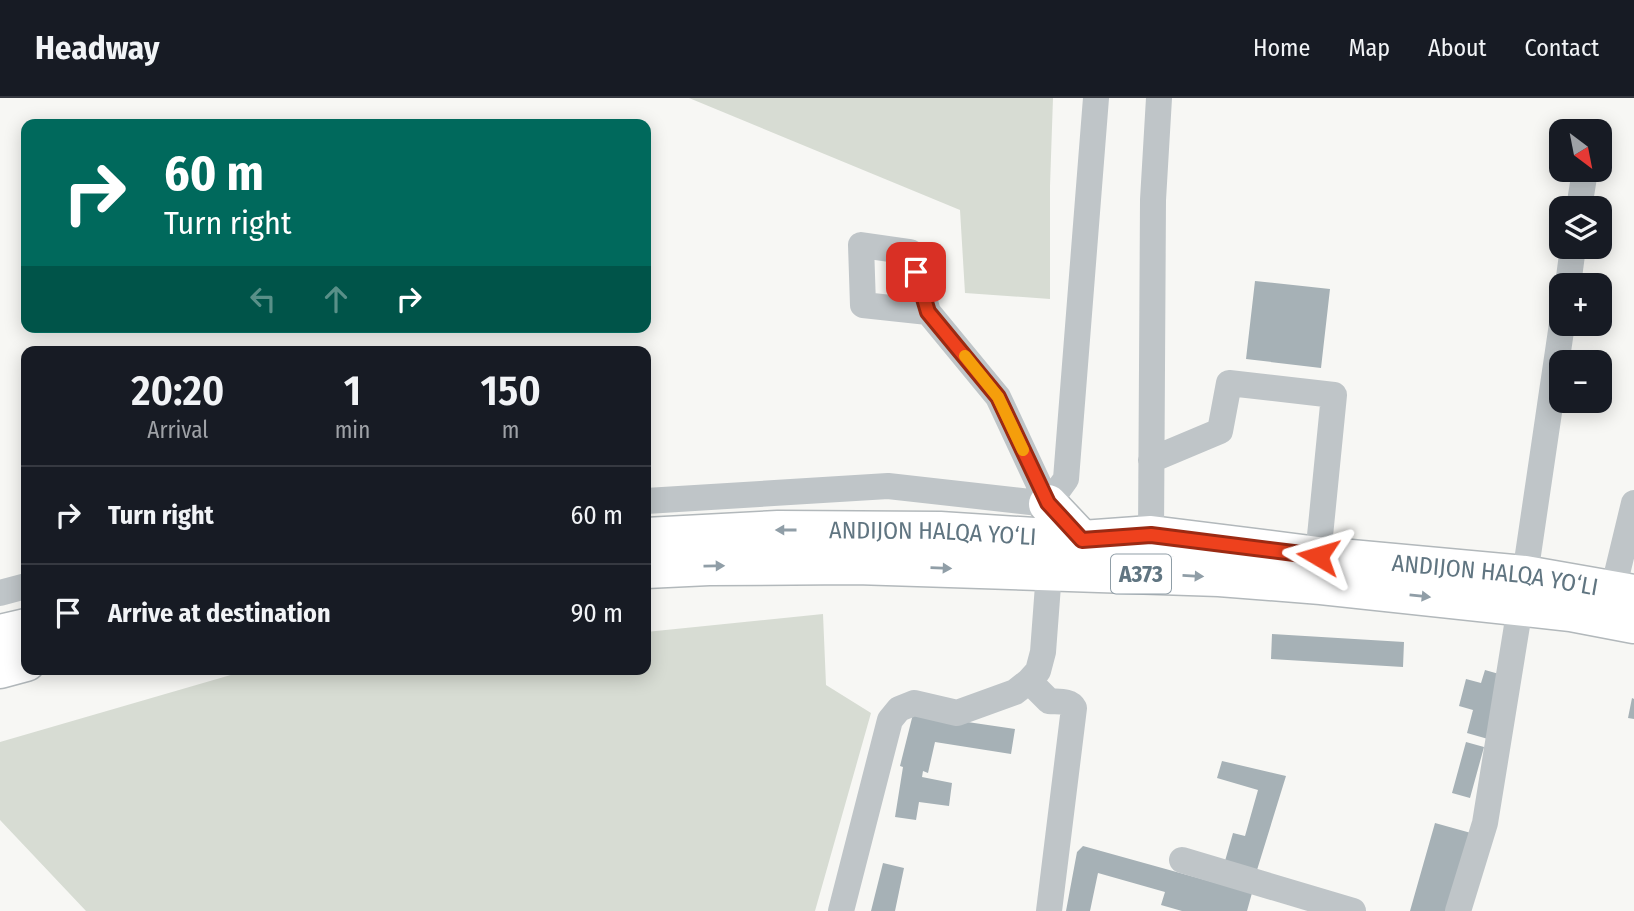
<!DOCTYPE html>
<html lang="en">
<head>
<meta charset="utf-8">
<style>
  body { margin:0; font-family:"Fira Sans Condensed",sans-serif; background:#20242c; color:#f1f3f6; height:100vh; display:flex; flex-direction:column; font-size:26px; white-space:nowrap }
  * { box-sizing:border-box; margin:0 }
  p { font-size:23px; color:#9ea1a6 }
  .icon { flex:none; width:38px; height:38px; fill:none; stroke:currentColor; stroke-width:2; stroke-linecap:round; stroke-linejoin:round }
  .map { position:relative; flex:1; overflow:hidden }
  .details { position:absolute; left:21px; top:248px; width:630px; height:329px; display:flex; flex-direction:column; background:#171b24; border-radius:14px; box-shadow:0 4px 18px #0003 }
  .details>* { flex:none }
  .hud { position:absolute; left:21px; top:21px; width:630px; height:214px; border-radius:14px; box-shadow:0 4px 18px #0003; background:#00695c; color:#fff; overflow:hidden }
  .needle { width:46px; rotate:148deg }
  .fabs { position:absolute; left:1549px; top:21px; display:grid; gap:14px }
  .fabs a { display:grid; place-items:center; width:63px; height:63px; border-radius:14px; background:#171b24; box-shadow:0 4px 18px #0003; font-size:35px }
  .pin { position:absolute; display:grid; place-items:center; width:60px; height:60px; color:#fff; margin:-30px; border-radius:14px; box-shadow:0 4px 10px #0006 }
  .me { position:absolute; width:77px; margin:-38px; rotate:277deg; stroke-linejoin:round; filter:drop-shadow(0 0 5px #0008) }
  .turn { display:flex; align-items:center; gap:24px; height:147px; padding:0 28px; font-size:32px }
  .turn .icon { width:91px; height:91px; stroke-width:2.5 }
  .turn b { display:block; font-size:49px; line-height:60px }
  .lanes { display:flex; align-items:center; height:66px; padding:0 28px; background:#0003; justify-content:center; gap:35px; direction:ltr }
  .lanes .off { opacity:.35 }
  .eta { display:flex; justify-content:space-evenly; align-items:center; height:119px; text-align:center }
  .eta b { font-size:42px; font-weight:600; line-height:49px }
  ul { padding:0; list-style:none }
  li { display:flex; align-items:center; gap:21px; height:98px; padding:0 28px; border-top:2px solid #363941 }
  li div { flex:1 }
  li b { display:block; font-size:26px }
  li em { font-style:normal }
  header { display:flex; align-items:center; gap:42px; box-sizing:border-box; height:98px; padding:0 35px; background:#171b24; border-bottom:2px solid #363941 }
  header strong { font-size:33px }
  nav { display:flex; gap:38px; margin-inline-start:auto; font-size:24px }
  .map>svg:first-child { display:block }
  .green { fill:#d7dcd3 }
  .building { fill:#a6b1b6 }
  .lines { fill:none; stroke-linecap:round; stroke-linejoin:round }
  .highway-casing { stroke:#b2b8bb; stroke-width:41 }
  .minor { stroke:#bfc5c8; stroke-width:26 }
  .highway { stroke:#fff; stroke-width:38 }
  .oneway { fill:#909ea7 }
  .route-casing { stroke:#9b2a13; stroke-width:18 }
  .route { stroke:#ee411d; stroke-width:12 }
  .slow { stroke:#f59e0b; stroke-width:12 }
  .labels { text-anchor:middle; stroke-width:7; stroke-linejoin:round; paint-order:stroke }
  .shield { fill:#fff; stroke:#909ea7; stroke-width:2 }
  .shield-label { font-size:23px; font-weight:bold; fill:#607581 }
  .street-label { font-size:24px; fill:#607581; stroke:#fff }
</style>
</head>
<body>
<header>
<strong>Headway</strong>
<nav><a>Home</a><a>Map</a><a>About</a><a>Contact</a></nav>
</header>
<div class="map">
<svg width="1634" height="813" viewBox="0 0 1634 813">
  <rect width="100%" height="100%" fill="#f7f7f4"/>
  <path class="green" d="M689 0H1053L1050 88V201L965 195 960 112Z
    M823 516 826 587 871 615 815 813H86L0 722V644L241 574 262 572H646V534Z"/>
  <path class="building" d="M1255 183 1330 191 1321 270 1246 261Z
    M1272 536 1404 544 1403 569 1271 561Z
    M1485 572 1506 578 1488 641 1467 635 1473 612 1459 608 1466 581 1481 585Z
    M1632 600 1634 601V621L1628 620Z
    M913 616 1015 631 1011 656 935 644 928 675 923 673 922 679 952 685 949 708 919 704 916 722 895 719 903 669 900 668Z
    M1466 644 1484 649 1470 700 1452 695Z
    M1222 663 1286 678 1257 772 1225 763 1233 735 1245 738 1258 692 1217 680Z
    M1435 725 1471 735 1449 813H1410Z
    M1083 748 1252 795 1247 813H1182L1161 807 1165 794 1098 775 1090 813H1066L1077 754Z
    M883 765 904 770 895 813H871Z"/>
  <g class="lines">
    <defs>
      <g id="highway">
        <path d="M1048 406 1082 442"/>
        <path id="s1" d="M646 439 778 432 940 433 1082 442 1151 437 1318 458 1525 477 1634 496"/>
        <path d="M646 471 709 468 856 467 1219 479 1321 487 1571 514 1634 526"/>
        <path d="M0 536 26 530"/>
        <path d="M0 571 26 564"/>
      </g>
    </defs>
    <use href="#highway" class="highway-casing"/>
    <path class="minor" d="M1579 110 1584 79
      M1568 187 1573 149
      M928 214 910 154 861 147 863 207 928 214 998 299 1048 406
      M1151 362 1220 333 1229 285 1334 297 1318 458
      M646 403 888 388 1048 406
      M1048 406 1066 381 1096 0
      M1151 437 1153 102 1159 0
      M1525 477 1562 226
      M1613 492 1634 405
      M0 495 26 488
      M1029 583 1049 603C1057 604 1070 602 1074 610L1049 813
      M1182 762 1353 813
      M841 813 890 622 899 611 914 605 957 615 1015 594 1029 583 1038 573 1043 554 1049 474
      M1458 813 1485 725 1520 509"/>
    <use href="#highway" class="highway"/>
  </g>
  <defs><path id="oneway-solid" d="M-6-.8H1V-3.2L6.5 0L1 3.2V.8H-6Z" transform="scale(1.75)"/></defs>
  <g class="oneway">
    <use href="#oneway-solid" transform="translate(786 432) rotate(180)"/>
    <use href="#oneway-solid" transform="translate(714 468) rotate(-1)"/>
    <use href="#oneway-solid" transform="translate(941 470) rotate(2)"/>
    <use href="#oneway-solid" transform="translate(1193 478) rotate(3)"/>
    <use href="#oneway-solid" transform="translate(1420 498) rotate(6)"/>
  </g>
  <g class="lines">
    <defs>
      <path id="route" d="M916 174 928 214 998 299 1048 405 1082 442 1151 437 1318 458"/>
    </defs>
    <use href="#route" class="route-casing"/>
    <use href="#route" class="route"/>
    <path class="slow" d="M965 258 998 299 1023 352"/>
  </g>
  <g class="labels">
    <rect class="shield" x="1111" y="456.5" width="60" height="39" rx="5"/>
    <g class="shield-label">
      <text x="1141" y="484">A373</text>
    </g>
    <g class="street-label">
      <text dy="8" stroke="none"><textPath href="#s1" startOffset="287">ANDIJON HALQA YO‘LI</textPath></text>
      <text dy="8" stroke="none"><textPath href="#s1" startOffset="852">ANDIJON HALQA YO‘LI</textPath></text>
    </g>
  </g>
</svg>
<div class="fabs">
<a><svg class="needle" viewBox="-14 -14 28 28"><path d="M0-13l5 13h-10z" fill="#e53935"/><path d="M0 13l5-13h-10z" fill="#9ea1a6"/></svg></a>
<a><svg class="icon" aria-label="layers" viewBox="0 0 24 24"><path d="M12 4l9 5-9 5-9-5zM3 14l9 5 9-5"/></svg></a>
<a>+</a>
<a>−</a>
</div>
<div class="pin" style="left:916px;top:174px;background:#d93025"><svg class="icon" aria-label="arrive" viewBox="0 0 24 24"><path d="M6 21V4h12l-3 4 3 4H6"/></svg></div>
<svg class="me" style="left:1318px;top:458px" viewBox="-20 -20 40 40"><path d="M0-17L14 15 0 8-14 15z" fill="#ee411d" stroke="#fff" stroke-width="4"/></svg>
<div class="hud">
<div class="turn"><svg class="icon" aria-label="right" viewBox="0 0 24 24"><path d="M7 20v-9h11M14 6l5 5-5 5"/></svg><div><b>60 m</b>Turn right</div></div>
<div class="lanes"><svg class="icon off" aria-label="left" viewBox="0 0 24 24"><path d="M17 20v-9H6M10 6l-5 5 5 5"/></svg><svg class="icon off" aria-label="ahead" viewBox="0 0 24 24"><path d="M12 20V5M6 11l6-6 6 6"/></svg><svg class="icon" aria-label="right" viewBox="0 0 24 24"><path d="M7 20v-9h11M14 6l5 5-5 5"/></svg></div>
</div>
<section class="details">
<div class="eta">
<div><b>20:20</b><p>Arrival</p></div>
<div><b>1</b><p>min</p></div>
<div><b>150</b><p>m</p></div>
</div>
<ul>
<li><svg class="icon" aria-label="right" viewBox="0 0 24 24"><path d="M7 20v-9h11M14 6l5 5-5 5"/></svg><div><b>Turn right</b></div><em>60 m</em></li>
<li><svg class="icon" aria-label="arrive" viewBox="0 0 24 24"><path d="M6 21V4h12l-3 4 3 4H6"/></svg><div><b>Arrive at destination</b></div><em>90 m</em></li>
</ul>
</section>
</div>
</body>
</html>
